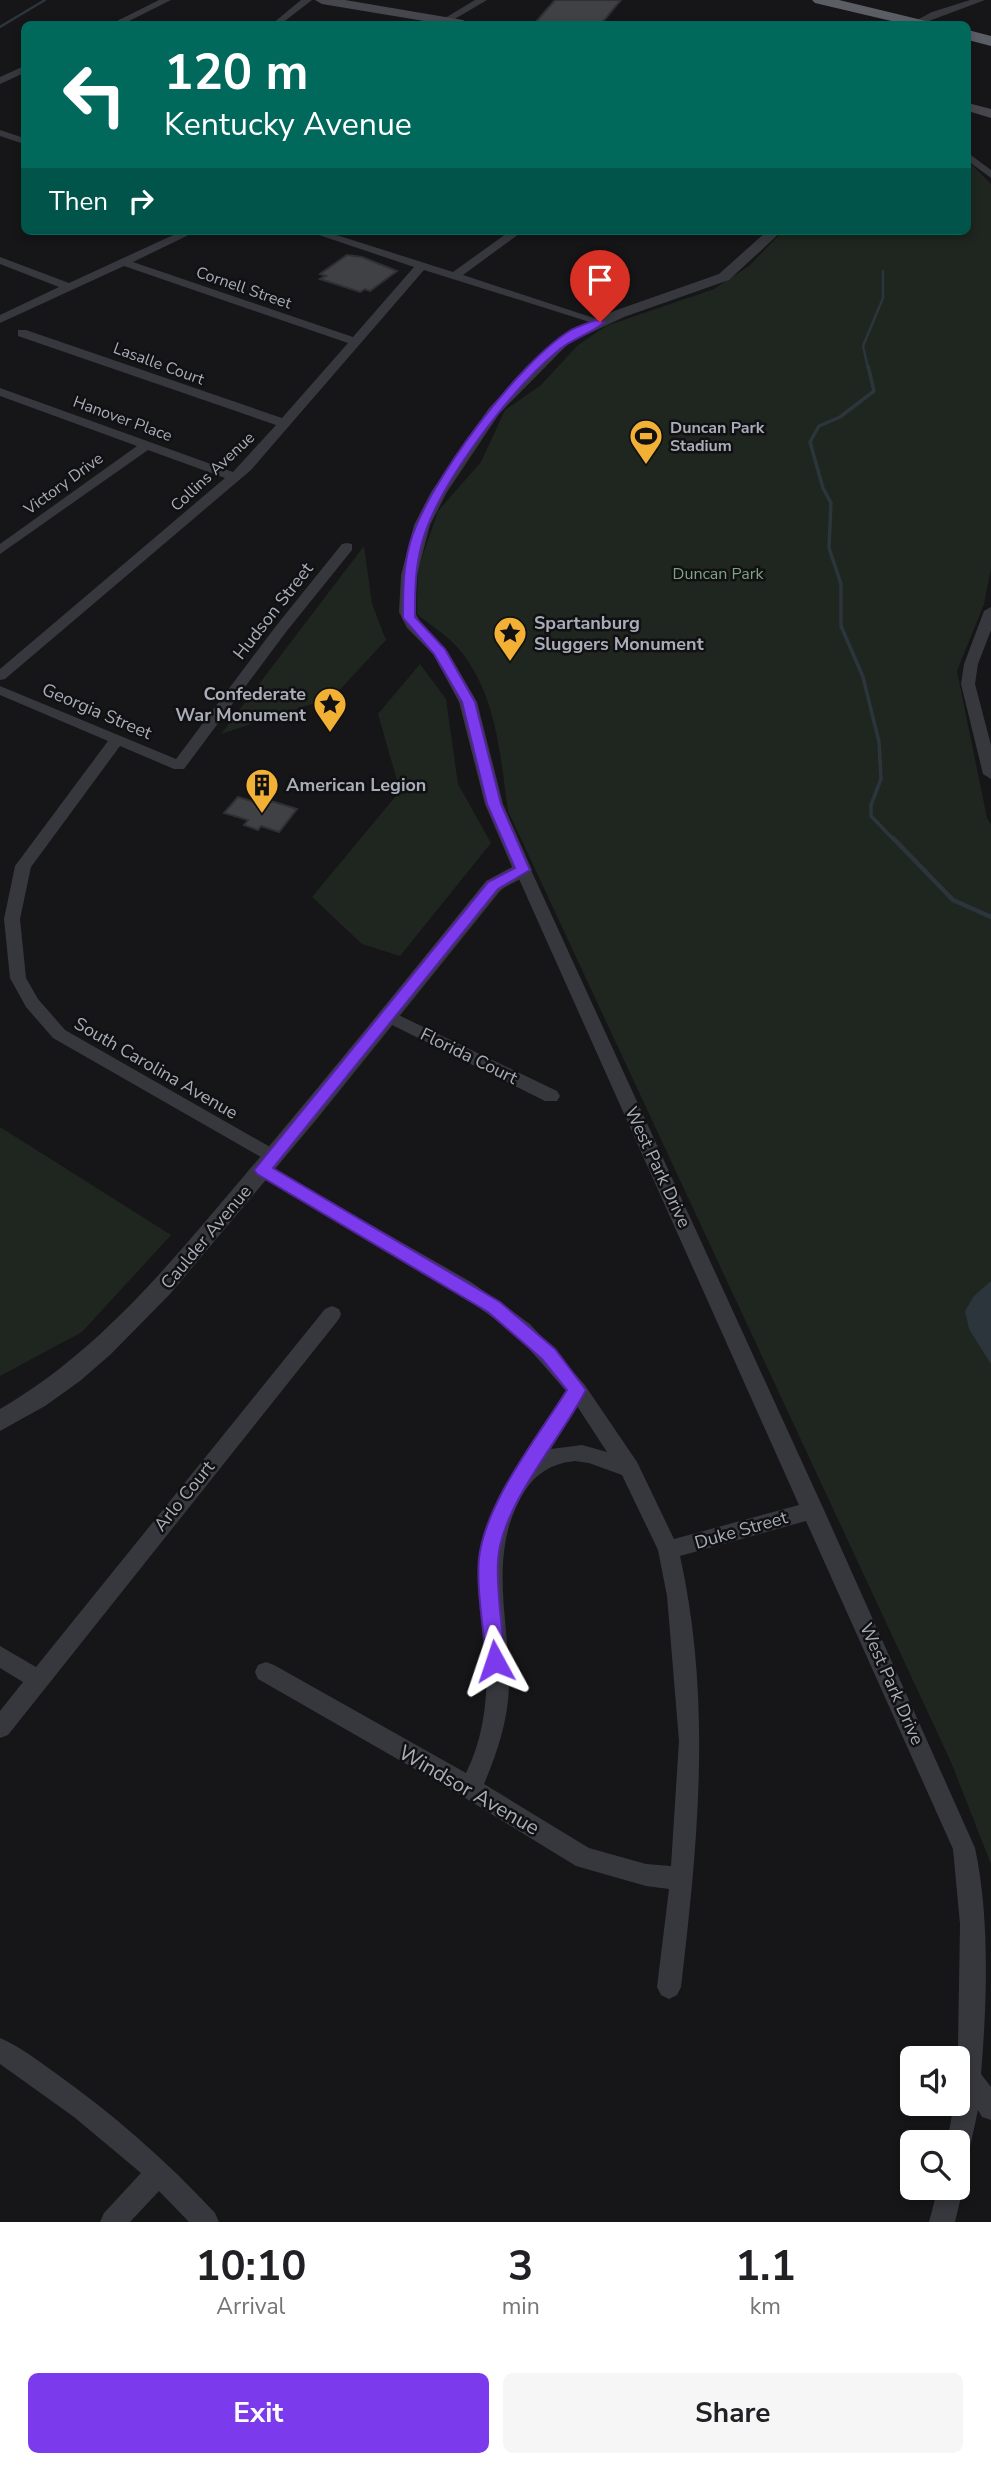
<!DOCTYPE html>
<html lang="en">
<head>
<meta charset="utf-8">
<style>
  body { margin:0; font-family:"Nunito Sans",sans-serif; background:#f6f6f6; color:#202124; height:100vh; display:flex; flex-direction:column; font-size:26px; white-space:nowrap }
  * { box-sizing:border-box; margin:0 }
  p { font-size:23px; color:#757577 }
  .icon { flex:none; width:38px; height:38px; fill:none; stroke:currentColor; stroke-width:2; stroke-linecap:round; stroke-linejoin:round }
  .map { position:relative; height:2222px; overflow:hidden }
  .details { display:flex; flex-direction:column; background:#fff; flex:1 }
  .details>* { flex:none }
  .top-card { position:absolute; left:21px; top:21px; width:950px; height:214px; border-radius:10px; box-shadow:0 4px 10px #0003; background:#00695c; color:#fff; overflow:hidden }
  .buttons { position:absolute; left:900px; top:2046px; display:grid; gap:14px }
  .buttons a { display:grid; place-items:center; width:70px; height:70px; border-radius:10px; background:#fff; box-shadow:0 4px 10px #0003; font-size:35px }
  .pin { position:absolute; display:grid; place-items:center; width:60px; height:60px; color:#fff; margin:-72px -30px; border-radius:50% 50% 50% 0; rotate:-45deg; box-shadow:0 0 7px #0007 }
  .pin .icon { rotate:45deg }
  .me { position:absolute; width:77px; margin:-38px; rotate:355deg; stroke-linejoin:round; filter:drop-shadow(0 0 5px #0008) }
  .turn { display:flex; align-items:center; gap:24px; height:147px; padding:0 28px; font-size:32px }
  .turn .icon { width:91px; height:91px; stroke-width:2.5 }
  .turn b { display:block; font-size:49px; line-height:60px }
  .then { display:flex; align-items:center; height:66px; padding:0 28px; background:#0003; gap:14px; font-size:26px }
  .eta { display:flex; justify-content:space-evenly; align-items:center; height:119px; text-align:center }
  .eta b { font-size:42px; font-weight:700; line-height:49px }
  .primary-button { display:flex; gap:14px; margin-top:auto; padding:14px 28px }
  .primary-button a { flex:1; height:80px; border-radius:10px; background:#7c3aed; color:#fff; font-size:28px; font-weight:700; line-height:80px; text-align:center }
  .primary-button a+a { background:#f6f6f6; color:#202124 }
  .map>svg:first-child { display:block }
  .green { fill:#1e261f }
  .water { fill:#2c353c }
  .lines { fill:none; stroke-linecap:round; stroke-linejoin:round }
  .stream-far2 { stroke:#2c353c; stroke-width:2.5 }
  .stream-far1 { stroke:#2c353c; stroke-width:3.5 }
  .stream { stroke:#2c353c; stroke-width:4.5 }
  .building { fill:#404145; stroke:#303034; stroke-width:2 }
  .minor { fill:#37383d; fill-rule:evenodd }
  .tertiary { fill:#37383d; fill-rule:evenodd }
  .secondary { fill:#45474d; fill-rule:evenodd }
  .trunk { fill:#5b5e65; fill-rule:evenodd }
  .route { fill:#7c3aed; stroke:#51269a; stroke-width:2 }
  .labels { text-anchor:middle; stroke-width:5; stroke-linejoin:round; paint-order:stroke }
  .far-street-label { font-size:16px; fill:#a8adb8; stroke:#111113 }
  .far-poi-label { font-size:16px; font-weight:bold; fill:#a8adb8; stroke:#111113; text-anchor:start }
  .far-park-label { font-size:16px; fill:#7fa381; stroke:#111113 }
  .street-label { font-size:18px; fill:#a8adb8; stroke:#111113 }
  .poi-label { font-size:18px; font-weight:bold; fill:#a8adb8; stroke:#111113; text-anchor:start }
  .near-street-label { font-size:21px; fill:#a8adb8; stroke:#111113 }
</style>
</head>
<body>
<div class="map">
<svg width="991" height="2222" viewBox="0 0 991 2222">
  <rect width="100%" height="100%" fill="#161618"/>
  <path class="green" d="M968 161 991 184V568L984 604 957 671 987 818 991 824V1864L951 1762 508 811C500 755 497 695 459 649 448 636 430 625 417 614L418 569 438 511 481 462 505 410 541 385 578 345 606 326 714 289 749 266 783 231H968Z
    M364 546 372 604 386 640 333 697 221 734Z
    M420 664 446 699 458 784 491 843 400 956 362 944 312 897 400 791 378 714Z
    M0 1127 171 1235 82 1332 0 1376Z"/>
  <path class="water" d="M991 1281V1364L969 1329 965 1311 974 1296Z"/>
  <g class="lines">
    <path class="stream-far2" d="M0 27 45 0
      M868 368 863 346 883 298V271"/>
    <path class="stream-far1" d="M868 366 874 391 840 417 819 426 810 442 823 488 831 503 829 548 841 584V626L863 677 879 742 881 779 871 805V816L894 840"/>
    <path class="stream" d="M893 838 953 900 991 917"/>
  </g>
  <path class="building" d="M555 0H621L601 24H534Z
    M347 255 362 257 397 271 370 291 365 289 360 292 320 279 326 276 320 274Z
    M238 797 264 805 268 800 297 809 279 832 261 826 258 830 244 825 248 820 224 813Z"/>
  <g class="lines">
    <path class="minor" d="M159 0H171L123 24H111Z
      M301 0H312L281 24H272Z
      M475 0H487L448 23 440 21Z
      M970 0H985L921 24 911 23 932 12Z
      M24 66V73L0 84V77Z
      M0 130 24 138V144L0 136Z
      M968 153 991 170V178L968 161Z
      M182 231H197L133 262 353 337 414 267 307 231H324L453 272 510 231H523L463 275 606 322 596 324 424 270 251 470 5 679 0 680V669L225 478 148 450 0 554V544L137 446 0 396V388L233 472 276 425 18 336V330H26L282 418 348 343 124 266 0 323V315L59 287 0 264V257L69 283Z
      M347 543 352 544V550L286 632 184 769H174L120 746 31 867 20 919 26 978 38 999 65 1030 279 1152 282 1157 279 1162 273 1164 53 1038 26 1007 10 978 4 919 15 866 108 741 0 695V686L176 759 276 626 342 544Z
      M991 607V630L978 664 975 684 991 745V779L983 774 961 684 964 664 984 611Z
      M523 865 531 870 824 1510 975 1848C990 1918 987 2002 981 2074L991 2087V2120L982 2117 978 2110 966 2165 957 2168V2142H947L954 2104H957L960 1924 953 1849 806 1521 680 1556C712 1700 698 1842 681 1987L677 1995 669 1999 661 1995 657 1987 669 1889 646 1886 576 1866 462 1796 258 1679 255 1672 258 1665 266 1662 274 1665 466 1773C487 1731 489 1684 485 1637 482 1606 477 1576 483 1546 491 1495 538 1434 566 1391L516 1334 457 1292 257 1175 254 1170 257 1165 263 1163 471 1282 530 1324 584 1384 637 1462 674 1539 799 1505 515 870ZM577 1406 607 1452 582 1445 551 1449ZM575 1461 589 1463 622 1475 658 1550 667 1596 679 1741 671 1866 646 1864 589 1848 484 1784C497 1753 508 1721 509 1686 510 1623 489 1563 518 1503 531 1477 547 1464 575 1461Z
      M388 1010 557 1091 560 1096 557 1101H545L382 1020 380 1016 382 1012Z
      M332 1306 339 1309 341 1314 339 1319 8 1735 0 1738V1711L23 1682 0 1668V1646L36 1667 325 1309Z
      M0 2038C19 2046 37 2060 54 2072 113 2114 166 2160 215 2213L219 2222H189L159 2191 130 2222H100L104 2213 141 2173 74 2117 0 2064Z
      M957 2178 963 2188 955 2222H929L938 2188H957Z"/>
    <path class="tertiary" d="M767 231H782L729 280 624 317 569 343 499 414 447 492 430 525 417 575 415 612 420 622 448 652 477 702 503 804 532 870C526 879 509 883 500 891L316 1120 170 1294 111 1354 80 1381 45 1406 0 1431V1409C100 1351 170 1263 244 1176 326 1079 406 980 486 881L512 867 485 804 459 702 433 654 407 628 399 612 401 575 414 525 431 492 489 408 559 337 614 311 719 274Z"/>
    <path class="secondary" d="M315 0H345L463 20 470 24H442L322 4Z
      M968 103 991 109V118L968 111Z"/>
    <path class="trunk" d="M812 0H839L926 21 929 24H904L815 3Z
      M968 30 991 36V46L968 40Z"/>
  </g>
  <path class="route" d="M596 320 605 322C592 333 574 338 560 349 512 388 438 484 422 543 415 568 415 592 415 617L445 649 475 702 501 804 530 870 498 889 273 1168 500 1302 555 1349 586 1390C561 1439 502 1504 498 1560 496 1592 503 1628 505 1661L502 1667 495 1670 489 1667 486 1661C484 1630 476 1588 479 1558 486 1501 537 1438 567 1390L542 1359 488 1312 257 1174 254 1170 488 882 515 868 487 804 462 702 434 654 403 618C403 592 403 568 410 543 426 485 519 361 571 330 579 326 588 323 596 320Z"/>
  <defs>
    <symbol id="stadium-pin" viewBox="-11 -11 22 30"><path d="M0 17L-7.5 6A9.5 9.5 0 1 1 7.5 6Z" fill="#f2b134" stroke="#111113"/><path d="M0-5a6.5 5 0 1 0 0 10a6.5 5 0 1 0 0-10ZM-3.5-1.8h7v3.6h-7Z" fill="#111"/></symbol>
    <symbol id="sight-pin" viewBox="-11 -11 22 30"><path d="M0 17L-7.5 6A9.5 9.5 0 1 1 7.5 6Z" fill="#f2b134" stroke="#111113"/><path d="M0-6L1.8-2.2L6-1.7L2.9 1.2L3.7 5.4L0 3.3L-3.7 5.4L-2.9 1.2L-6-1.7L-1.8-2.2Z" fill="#111"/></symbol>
    <symbol id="building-pin" viewBox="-11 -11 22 30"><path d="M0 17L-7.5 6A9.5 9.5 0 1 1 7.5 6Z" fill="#f2b134" stroke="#111113"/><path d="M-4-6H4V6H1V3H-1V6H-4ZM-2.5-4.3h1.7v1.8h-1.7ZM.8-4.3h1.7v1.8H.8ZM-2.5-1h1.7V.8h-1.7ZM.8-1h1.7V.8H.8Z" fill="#111"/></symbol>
  </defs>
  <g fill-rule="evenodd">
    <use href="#stadium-pin" x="627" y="417" width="38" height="52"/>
    <use href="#sight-pin" x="491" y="614" width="38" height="52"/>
    <use href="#sight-pin" x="311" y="685" width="38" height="52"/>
    <use href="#building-pin" x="243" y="766" width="38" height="52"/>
  </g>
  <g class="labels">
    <g class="far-street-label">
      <text transform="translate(244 287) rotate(19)" y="6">Cornell Street</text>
      <text transform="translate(159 363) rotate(20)" y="6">Lasalle Court</text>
      <text transform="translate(123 418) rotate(20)" y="6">Hanover Place</text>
      <text transform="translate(212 471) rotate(-43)" y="6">Collins Avenue</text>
      <text transform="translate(63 483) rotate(-36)" y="6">Victory Drive</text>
    </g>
    <g class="far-poi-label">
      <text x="670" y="433">Duncan Park<tspan x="670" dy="18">Stadium</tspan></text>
    </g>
    <g class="far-park-label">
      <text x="718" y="579">Duncan Park</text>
    </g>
    <g class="street-label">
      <text transform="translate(273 611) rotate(-52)" y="6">Hudson Street</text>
      <text transform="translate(97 711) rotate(23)" y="6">Georgia Street</text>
      <text transform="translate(469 1056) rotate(26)" y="6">Florida Court</text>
      <text transform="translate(156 1068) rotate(30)" y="6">South Carolina Avenue</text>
      <text transform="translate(658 1167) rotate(65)" y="6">West Park Drive</text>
      <text transform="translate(206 1237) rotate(-50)" y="6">Caulder Avenue</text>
      <text transform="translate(184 1496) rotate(-51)" y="6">Arlo Court</text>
      <text transform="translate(741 1530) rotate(-16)" y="6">Duke Street</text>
      <text transform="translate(892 1684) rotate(66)" y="6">West Park Drive</text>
    </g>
    <g class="poi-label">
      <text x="534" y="629">Spartanburg<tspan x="534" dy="21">Sluggers Monument</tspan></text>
      <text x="306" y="700" text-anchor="end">Confederate<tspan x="306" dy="21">War Monument</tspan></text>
      <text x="286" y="791">American Legion</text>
    </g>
    <g class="near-street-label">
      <text transform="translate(469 1790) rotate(30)" y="7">Windsor Avenue</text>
    </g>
  </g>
</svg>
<div class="buttons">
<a><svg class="icon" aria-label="sound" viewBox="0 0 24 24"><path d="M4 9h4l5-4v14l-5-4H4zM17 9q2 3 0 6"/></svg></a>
<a><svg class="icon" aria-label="search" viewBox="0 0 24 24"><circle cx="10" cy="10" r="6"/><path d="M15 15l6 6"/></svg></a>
</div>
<div class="pin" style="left:600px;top:322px;background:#d93025"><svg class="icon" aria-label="arrive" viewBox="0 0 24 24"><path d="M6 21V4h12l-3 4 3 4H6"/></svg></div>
<svg class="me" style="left:495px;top:1661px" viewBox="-20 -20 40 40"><path d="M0-17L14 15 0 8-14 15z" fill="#7c3aed" stroke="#fff" stroke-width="4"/></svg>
<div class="top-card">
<div class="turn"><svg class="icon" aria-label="left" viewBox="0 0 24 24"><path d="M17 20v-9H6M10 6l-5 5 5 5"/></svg><div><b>120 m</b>Kentucky Avenue</div></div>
<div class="then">Then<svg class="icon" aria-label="right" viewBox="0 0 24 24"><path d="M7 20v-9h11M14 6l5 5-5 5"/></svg></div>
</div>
</div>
<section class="details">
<div class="eta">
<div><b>10:10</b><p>Arrival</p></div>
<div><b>3</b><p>min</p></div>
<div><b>1.1</b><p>km</p></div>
</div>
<div class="primary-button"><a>Exit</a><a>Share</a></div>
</section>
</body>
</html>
